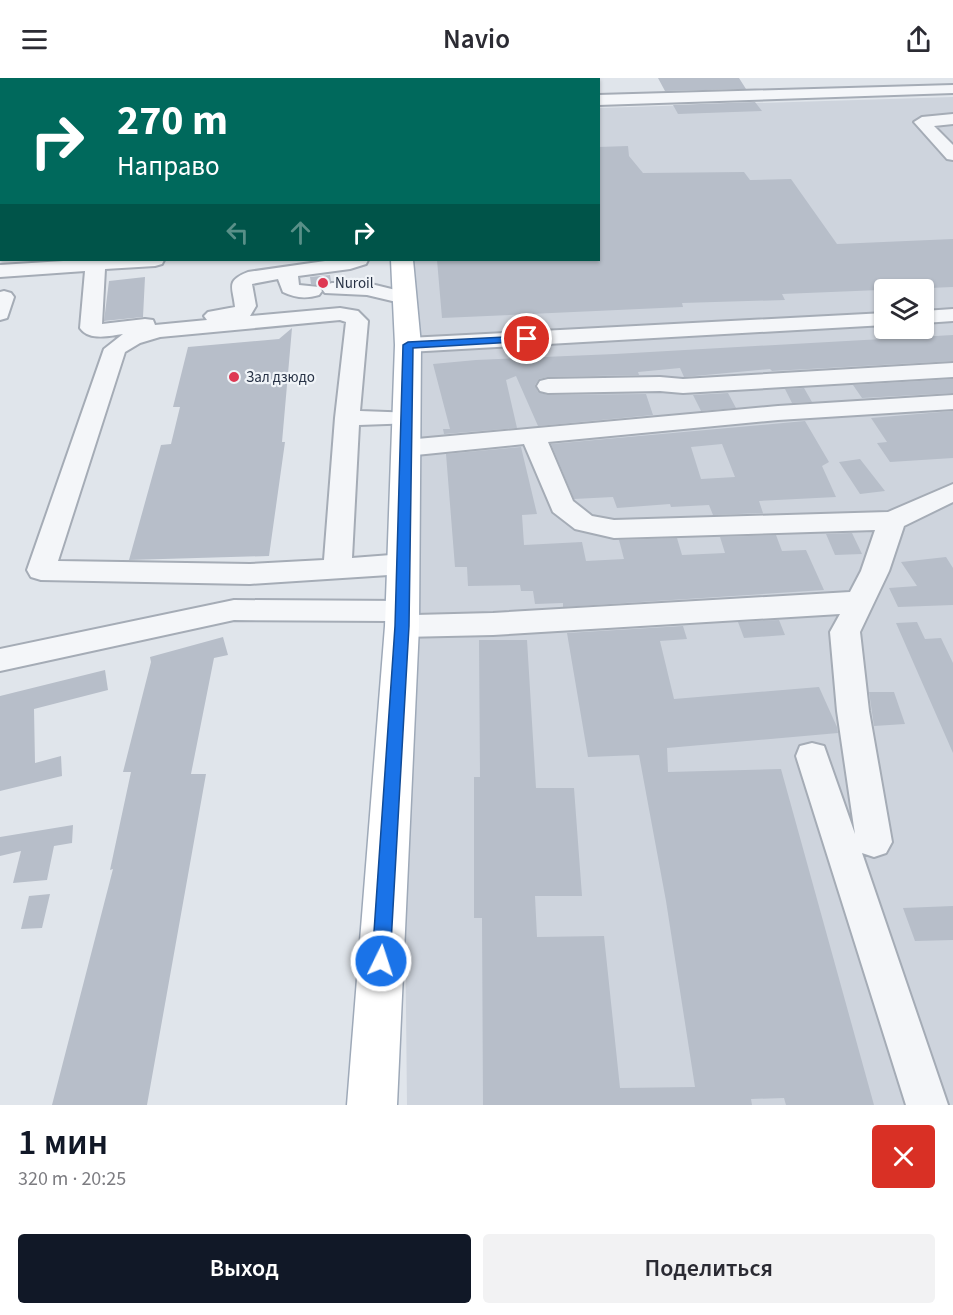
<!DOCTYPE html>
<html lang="ru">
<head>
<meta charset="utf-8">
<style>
  body { margin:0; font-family:"Source Sans 3",sans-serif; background:#f2f2f3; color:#2b2b33; height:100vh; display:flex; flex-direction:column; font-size:22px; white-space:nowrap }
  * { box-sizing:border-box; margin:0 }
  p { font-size:20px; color:#7c7c81 }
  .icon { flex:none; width:33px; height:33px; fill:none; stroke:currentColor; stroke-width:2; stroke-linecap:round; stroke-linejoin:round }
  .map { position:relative; height:1027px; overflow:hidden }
  .details { display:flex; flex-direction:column; background:#fff; flex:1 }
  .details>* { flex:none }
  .banner { position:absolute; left:0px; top:0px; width:600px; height:183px; box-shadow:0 2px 4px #0004; background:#00695c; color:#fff; overflow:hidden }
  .controls { position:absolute; left:874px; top:201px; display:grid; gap:12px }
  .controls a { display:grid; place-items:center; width:60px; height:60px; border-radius:6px; background:#fff; box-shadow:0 2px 4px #0004; font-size:30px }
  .pin { position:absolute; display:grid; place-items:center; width:51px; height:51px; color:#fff; margin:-26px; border:3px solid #fff; border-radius:50%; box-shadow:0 2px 6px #0007 }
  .me { position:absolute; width:66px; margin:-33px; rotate:4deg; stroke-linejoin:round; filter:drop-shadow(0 0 4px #0008) }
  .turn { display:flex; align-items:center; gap:21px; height:126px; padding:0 18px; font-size:27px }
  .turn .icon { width:78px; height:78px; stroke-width:2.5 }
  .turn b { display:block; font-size:42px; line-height:51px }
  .lanes { display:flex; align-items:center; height:57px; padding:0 18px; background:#0003; justify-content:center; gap:30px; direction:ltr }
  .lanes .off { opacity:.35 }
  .round { display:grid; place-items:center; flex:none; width:63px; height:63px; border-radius:6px; background:#f2f2f3 }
  .head { display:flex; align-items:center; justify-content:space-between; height:102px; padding:0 18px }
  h1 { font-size:36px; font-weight:600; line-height:45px; color:#111827 }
  .cta { display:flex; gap:12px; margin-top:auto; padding:12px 18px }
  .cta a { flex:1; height:69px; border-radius:6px; background:#111827; color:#fff; font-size:24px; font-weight:600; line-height:69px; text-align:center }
  .cta a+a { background:#f2f2f3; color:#2b2b33 }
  header { display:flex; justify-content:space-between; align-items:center; height:78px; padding:0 18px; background:#fff; font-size:27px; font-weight:600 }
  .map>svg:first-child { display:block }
  .built { fill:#ced4dd; fill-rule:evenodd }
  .building { fill:#b7bec9; fill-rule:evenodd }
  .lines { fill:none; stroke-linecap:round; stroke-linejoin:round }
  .minor-casing { stroke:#a5acb6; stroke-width:4 }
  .major-casing { stroke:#9ea9b8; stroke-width:3 }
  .minor { fill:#f4f6f9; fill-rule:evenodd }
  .major { fill:#fff; fill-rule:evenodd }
  .route { fill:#1a73e8; stroke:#114b97; stroke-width:1.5 }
  .poi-dot { fill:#de3853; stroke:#f0f4f8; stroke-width:2 }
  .labels { text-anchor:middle; stroke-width:4.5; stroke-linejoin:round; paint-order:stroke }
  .far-poi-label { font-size:15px; fill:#273245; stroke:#f0f4f8; text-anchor:start }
</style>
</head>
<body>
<header><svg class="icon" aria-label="menu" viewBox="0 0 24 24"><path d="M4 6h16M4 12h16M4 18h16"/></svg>Navio<svg class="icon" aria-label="share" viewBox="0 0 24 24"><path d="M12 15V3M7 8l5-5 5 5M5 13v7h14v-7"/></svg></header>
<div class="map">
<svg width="953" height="1027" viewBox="0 0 953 1027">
  <rect width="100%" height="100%" fill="#e0e5eb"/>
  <path class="built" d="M953 19V1027H407L402 548 409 336 396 182H598L599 30ZM885 212H924V250H885Z"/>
  <path class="building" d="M658 0H739L746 11 665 13Z
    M755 24 762 33 678 36 673 27Z
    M628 68 629 78 643 95 744 94 750 102 791 101 837 166 953 161V209L782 216 785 222 682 225 683 229 442 240 437 182H598V69Z
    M330 197 331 203 321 208 311 206 310 199Z
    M145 199 143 239 104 243 109 203Z
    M292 250 282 364H285L269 478 129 482 161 367 171 366 180 329H173L188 269 279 261Z
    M953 257V283L772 293 770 291 684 299 680 290 638 294 639 297 548 299 539 301 535 307 538 314 548 317 646 316 653 337 538 348 516 298 506 302 517 350 444 356 443 351H450L433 286 476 282 615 276Z
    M953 301V315L862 320 853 307Z
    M804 310 812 324 792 325 785 311Z
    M728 315 736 330 701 333 693 317Z
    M953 333V380L890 384 877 365 887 364 871 340Z
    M805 343 829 384 822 388 836 419 759 423 763 435 713 437 709 427 671 429 670 426 617 430 613 419 574 421 551 366ZM722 366 735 399 701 401 691 369Z
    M521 369 537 436 522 437 524 467 582 464 586 483 624 481 619 462 677 460 682 477 725 475 720 459 776 457 782 473 806 472 824 512 563 529V525L535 526 533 513H521L520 507 468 508 467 489H455L446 376Z
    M860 381 885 413 860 416 839 384Z
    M852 455 862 476 835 477 826 456Z
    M946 479 953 490V527L898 529 889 510 917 508 901 484Z
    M779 542 785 557 744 560 738 544Z
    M917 544 925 561 941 560 953 585V675L896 545Z
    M683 548 687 561 660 563 674 621 819 609 837 649 838 655 667 670 668 694 781 691 874 1027H786L784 1020 751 1021 752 1027H483L482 840H474V699H480L479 562H527L536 710H574L582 818H535L537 859 604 858 620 1010 695 1009 666 823 639 677 588 679 567 555Z
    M223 559 228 577 214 580 191 696H206L147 1027H52L113 791 110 792 131 694H123L151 584 150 579Z
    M105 592 108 612 34 631 35 685 61 678 62 698 0 713V618Z
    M869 614H894L905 646 874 648Z
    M73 747 72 765 54 768 47 802 13 805 21 773 0 778V759Z
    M50 816 42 850 21 851 29 818Z
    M953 828V862L915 863 903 830Z"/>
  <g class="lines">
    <defs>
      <path id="minor" d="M581 0H597L598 2H582Z
        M953 7V15L598 27V17Z
        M953 36V46L934 48 953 67V82L947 81 914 44 922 39Z
        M0 44H2V54H0Z
        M79 182H164L162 186 155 188 105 191 102 246 145 241 153 242 155 247 207 242 204 238 208 234 235 229C233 209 225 203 248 194L332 182H368L366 186 350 191 298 198 299 207 319 209 322 213 319 217C306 221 295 220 283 214L278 201 252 206 256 228 250 238 340 230 358 233 368 243 360 333 415 335 419 340 415 345 359 347 352 480 404 476 414 479 418 486 414 493 404 496 250 506 41 502 31 499 27 492 104 271 123 256C109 258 89 263 80 250L85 193 0 199V187ZM340 242 346 244 335 340 324 482 250 486 58 483 125 274 140 265 160 259Z
        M332 205H367L412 216 415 220 412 224 405 226 367 217 325 215 322 211 325 207Z
        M4 213 11 215 14 219 7 240 0 242V214Z
        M953 231V243L924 245V233Z
        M885 235V247L408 274 400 272 397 267 400 262 408 260Z
        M953 285V299L683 315 660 313 548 315 540 313 537 308 540 303 548 301 660 299 683 301Z
        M953 317V331L778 342 548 364 573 423 592 438 614 442 888 434 953 406V424L904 448 889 493 860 554 869 633 892 764 886 775 874 779 862 775 948 1027H906L796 678 800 668 812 665 824 668 855 756 837 633 830 554 840 536 493 557 402 559 392 556 387 548 390 543 234 542 0 593V571L234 522 403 523 413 526 418 533 415 537 493 535 850 514 861 493 875 452 614 460 575 451 553 434 524 366 406 378 397 375 394 370 397 365 406 362 778 328Z"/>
      <path id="major" d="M391 0H407L390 2Z
        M391 182H413L421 267 419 548 397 1027H347L385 548 395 267Z"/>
    </defs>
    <use href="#minor" class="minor-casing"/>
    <use href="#major" class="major-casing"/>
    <use href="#minor" class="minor"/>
    <use href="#major" class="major"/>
  </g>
  <path class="route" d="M527 258 533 261 531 263 413 270 409 548 390 883 387 890 381 892 374 890 372 883 395 548 403 267 408 264Z"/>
  <g class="poi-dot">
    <circle cx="323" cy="205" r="6"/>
    <circle cx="234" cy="299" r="6"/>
  </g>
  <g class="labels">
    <g class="far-poi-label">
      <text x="335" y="210">Nuroil</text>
      <text x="246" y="304">Зал дзюдо</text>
    </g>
  </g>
</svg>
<div class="controls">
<a><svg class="icon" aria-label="layers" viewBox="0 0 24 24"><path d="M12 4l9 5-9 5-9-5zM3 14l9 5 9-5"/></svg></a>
</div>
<div class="pin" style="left:527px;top:261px;background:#d93025"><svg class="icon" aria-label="arrive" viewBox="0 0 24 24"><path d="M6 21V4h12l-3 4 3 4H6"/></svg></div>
<svg class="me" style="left:381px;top:883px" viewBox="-20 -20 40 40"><circle r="17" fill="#1a73e8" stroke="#fff" stroke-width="3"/><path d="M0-11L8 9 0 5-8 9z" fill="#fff"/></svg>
<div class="banner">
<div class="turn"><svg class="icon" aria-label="right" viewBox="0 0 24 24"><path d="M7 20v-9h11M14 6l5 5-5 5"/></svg><div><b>270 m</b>Направо</div></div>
<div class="lanes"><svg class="icon off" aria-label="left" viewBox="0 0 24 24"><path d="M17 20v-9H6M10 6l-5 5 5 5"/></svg><svg class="icon off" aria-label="ahead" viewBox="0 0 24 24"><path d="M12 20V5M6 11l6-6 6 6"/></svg><svg class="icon" aria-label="right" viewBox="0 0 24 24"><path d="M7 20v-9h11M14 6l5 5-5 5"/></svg></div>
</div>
</div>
<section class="details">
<div class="head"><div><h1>1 мин</h1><p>320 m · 20:25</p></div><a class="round" style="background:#d93025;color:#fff"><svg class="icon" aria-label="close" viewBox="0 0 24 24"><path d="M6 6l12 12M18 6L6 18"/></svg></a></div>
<div class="cta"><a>Выход</a><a>Поделиться</a></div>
</section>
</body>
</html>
